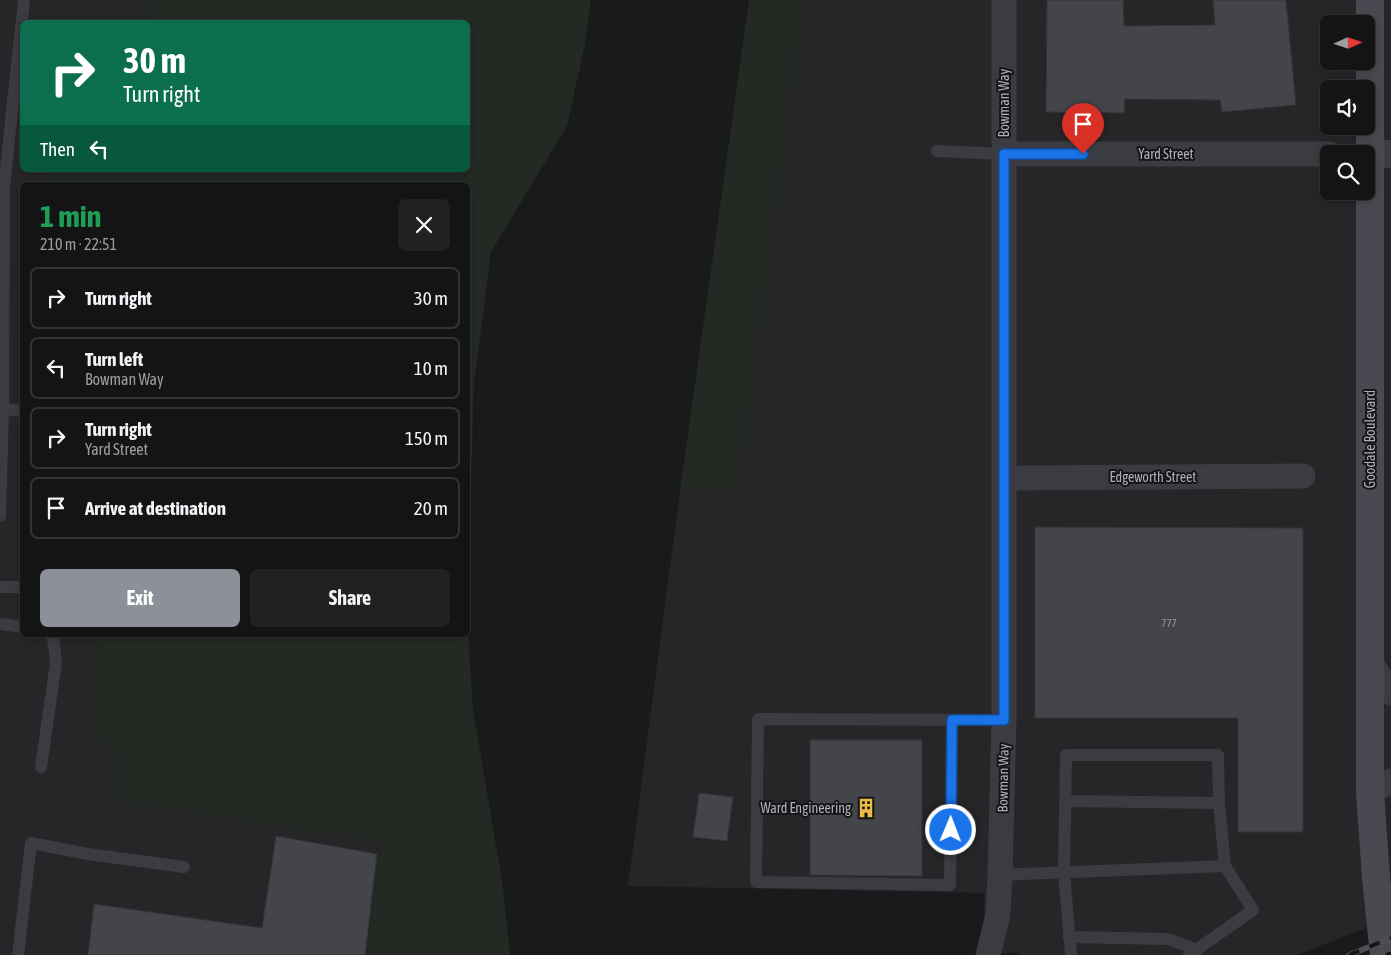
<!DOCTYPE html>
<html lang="en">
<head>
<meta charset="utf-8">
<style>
  body { margin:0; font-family:"Asap Condensed",sans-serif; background:#212122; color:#f1f3f6; height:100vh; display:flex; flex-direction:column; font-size:19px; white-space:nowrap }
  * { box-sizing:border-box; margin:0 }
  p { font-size:16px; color:#9d9ea0 }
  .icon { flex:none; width:28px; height:28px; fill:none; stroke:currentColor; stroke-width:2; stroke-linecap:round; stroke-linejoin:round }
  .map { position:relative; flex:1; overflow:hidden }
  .sheet { position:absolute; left:20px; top:182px; width:450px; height:455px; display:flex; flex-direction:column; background:#141415; border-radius:8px; box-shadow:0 2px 8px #0003,0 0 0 1px #333334 }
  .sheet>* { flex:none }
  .banner { position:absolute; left:20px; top:20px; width:450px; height:152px; border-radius:8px; box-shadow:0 2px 8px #0003,0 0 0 1px #333334; background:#0b6e4f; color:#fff; overflow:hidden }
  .needle { width:32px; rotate:87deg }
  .fabs { position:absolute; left:1320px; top:15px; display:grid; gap:10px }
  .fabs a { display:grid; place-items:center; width:55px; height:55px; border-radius:8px; background:#141415; box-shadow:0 2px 8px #0003,0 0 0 1px #333334; font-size:25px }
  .pin { position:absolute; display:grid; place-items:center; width:42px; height:42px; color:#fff; margin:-51px -21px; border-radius:50% 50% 50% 0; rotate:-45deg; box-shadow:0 0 5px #0007 }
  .pin .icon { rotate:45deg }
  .me { position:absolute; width:55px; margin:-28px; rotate:1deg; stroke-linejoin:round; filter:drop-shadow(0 0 4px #0008) }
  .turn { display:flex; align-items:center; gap:18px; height:105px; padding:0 20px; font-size:22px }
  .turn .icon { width:65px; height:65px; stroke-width:2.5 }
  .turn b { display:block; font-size:35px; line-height:42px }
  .then { display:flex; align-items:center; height:48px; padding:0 20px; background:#0003; gap:10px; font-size:19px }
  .round { display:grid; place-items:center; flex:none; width:52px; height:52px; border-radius:8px; background:#212122 }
  .overview { display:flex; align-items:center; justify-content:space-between; height:85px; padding:0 20px }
  h1 { font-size:30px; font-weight:700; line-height:38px; color:#1e9e55 }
  .button { display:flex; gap:10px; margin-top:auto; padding:10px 20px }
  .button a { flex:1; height:58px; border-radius:8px; background:#8c9099; color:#fff; font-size:20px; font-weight:700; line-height:58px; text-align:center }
  .button a+a { background:#212122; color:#f1f3f6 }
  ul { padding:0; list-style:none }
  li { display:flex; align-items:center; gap:15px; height:62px; margin:0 10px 8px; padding:0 10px; border:2px solid #333334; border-radius:8px }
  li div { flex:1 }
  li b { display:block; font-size:19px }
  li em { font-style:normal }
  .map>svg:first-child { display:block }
  .built { fill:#262629; fill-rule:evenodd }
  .green { fill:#222a23 }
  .building { fill:#444549; stroke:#343438 }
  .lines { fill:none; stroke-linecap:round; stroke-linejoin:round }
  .service { stroke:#3b3c41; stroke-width:12 }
  .minor { stroke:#3b3c41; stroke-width:25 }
  .tertiary { stroke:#3b3c41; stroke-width:28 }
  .secondary { stroke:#494a51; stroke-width:28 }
  .rail-casing { stroke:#4e4f56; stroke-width:5.5 }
  .rail { stroke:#151517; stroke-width:4; stroke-dasharray:11; stroke-linecap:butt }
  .route-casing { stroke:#114b97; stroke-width:12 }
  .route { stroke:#1a73e8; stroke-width:9 }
  .labels { text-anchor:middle; stroke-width:4; stroke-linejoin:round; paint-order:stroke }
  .number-label { font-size:11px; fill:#93959e }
  .street-label { font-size:14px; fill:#adb0bb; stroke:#151517 }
  .poi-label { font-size:14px; fill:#adb0bb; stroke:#151517; text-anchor:end }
</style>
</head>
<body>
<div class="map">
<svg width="1391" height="955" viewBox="0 0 1391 955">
  <rect width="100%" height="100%" fill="#1a1a1c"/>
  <path class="built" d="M0 0H152L149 22H22V170H39L49 185H22V635H97L93 723 122 764 119 801 383 841 366 955H0Z
    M803 0H1391V918L1297 955H1019V952L985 955 984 893 628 886 680 491 738 487ZM1329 24H1366V61H1329ZM1329 89H1366V126H1329ZM1329 154H1366V191H1329Z"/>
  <path class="green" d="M152 0H591L585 44 567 126 491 252 474 384 468 593V185H49L39 170H468V22H149Z
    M749 0H803L738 487 680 491Z
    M468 630 473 710 503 887 510 955H366L382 841 119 801 122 764 93 723 97 635H468Z"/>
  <path class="building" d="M1047 0H1123L1124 26 1215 25 1213 0H1286L1296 105 1222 112 1220 100 1125 99 1124 113 1046 112Z
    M1035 527 1303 528V832H1238V718H1035Z
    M810 740H922V876L810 875Z
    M699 793 733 797 727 841 693 837Z
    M276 836 377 854 365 955H88L94 904 262 928Z"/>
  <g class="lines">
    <path class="service" d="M937 151 1004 154
      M3 409 22 411
      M0 516 3 409 4 187 24 0
      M0 587H22
      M0 624 22 627
      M952 720 950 885 756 882 758 719 1004 720
      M41 767 56 663 53 637 51 635
      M1065 801 1219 803
      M1000 875 1225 866
      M1069 937 1168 939 1197 950
      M18 955 31 843 88 854 184 867
      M1071 955 1064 873 1066 755H1218L1219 803 1225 866 1253 910 1189 955"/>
    <path class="minor" d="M1004 154H1329
      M1004 478 1303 476
      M1370 662 1391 693
      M1370 792 1391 781
      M988 955 998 915 1000 875 1004 720V0"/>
    <path class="tertiary" d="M1371 154H1391"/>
    <path class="secondary" d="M1370 0V792L1376 878 1384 955"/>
    <defs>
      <path id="rail" d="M1349 955 1391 938
        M1386 955 1391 953"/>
    </defs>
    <use href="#rail" class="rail-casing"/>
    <use href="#rail" class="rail"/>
  </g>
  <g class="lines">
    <defs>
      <path id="route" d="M951 830 952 720H1004V154H1083"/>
    </defs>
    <use href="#route" class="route-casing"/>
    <use href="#route" class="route"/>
  </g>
  <defs>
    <symbol id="building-bare" viewBox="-9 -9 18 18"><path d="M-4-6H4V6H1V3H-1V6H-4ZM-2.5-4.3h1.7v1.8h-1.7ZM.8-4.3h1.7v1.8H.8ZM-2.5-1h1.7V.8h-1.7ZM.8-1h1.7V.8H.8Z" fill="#e8bc46" stroke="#151517" stroke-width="2.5" paint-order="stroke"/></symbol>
  </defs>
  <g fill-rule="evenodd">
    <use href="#building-bare" x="852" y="794" width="28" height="28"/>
  </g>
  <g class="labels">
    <g class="number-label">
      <text x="1169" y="627">777</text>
    </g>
    <g class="street-label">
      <text transform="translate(1004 103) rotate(-90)" y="5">Bowman Way</text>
      <text x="1166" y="159">Yard Street</text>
      <text transform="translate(1370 439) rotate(-90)" y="5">Goodale Boulevard</text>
      <text x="1153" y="482">Edgeworth Street</text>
      <text transform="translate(1003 778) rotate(-89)" y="5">Bowman Way</text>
    </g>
    <g class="poi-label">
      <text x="851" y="813">Ward Engineering</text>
    </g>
  </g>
</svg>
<div class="fabs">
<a><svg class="needle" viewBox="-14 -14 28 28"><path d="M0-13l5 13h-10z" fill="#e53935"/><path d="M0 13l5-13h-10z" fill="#9d9ea0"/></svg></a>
<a><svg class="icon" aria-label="sound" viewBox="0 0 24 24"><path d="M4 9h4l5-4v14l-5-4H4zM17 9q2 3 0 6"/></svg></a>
<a><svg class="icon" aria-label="search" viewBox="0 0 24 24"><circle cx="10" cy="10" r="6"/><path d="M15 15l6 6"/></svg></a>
</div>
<div class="pin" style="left:1083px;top:154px;background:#d93025"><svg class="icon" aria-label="arrive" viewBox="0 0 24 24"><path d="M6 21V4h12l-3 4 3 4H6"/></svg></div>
<svg class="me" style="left:951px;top:830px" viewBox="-20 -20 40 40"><circle r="17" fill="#1a73e8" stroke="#fff" stroke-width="3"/><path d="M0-11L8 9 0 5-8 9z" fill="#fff"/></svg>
<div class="banner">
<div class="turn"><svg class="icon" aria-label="right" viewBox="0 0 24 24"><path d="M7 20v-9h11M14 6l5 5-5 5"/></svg><div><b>30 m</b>Turn right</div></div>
<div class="then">Then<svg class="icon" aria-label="left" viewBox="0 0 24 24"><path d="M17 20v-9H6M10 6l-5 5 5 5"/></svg></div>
</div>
<section class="sheet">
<div class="overview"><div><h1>1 min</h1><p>210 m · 22:51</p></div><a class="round"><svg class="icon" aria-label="close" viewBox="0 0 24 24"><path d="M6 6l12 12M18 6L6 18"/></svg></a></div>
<ul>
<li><svg class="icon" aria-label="right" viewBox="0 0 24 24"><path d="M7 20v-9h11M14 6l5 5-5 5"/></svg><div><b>Turn right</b></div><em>30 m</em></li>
<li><svg class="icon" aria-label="left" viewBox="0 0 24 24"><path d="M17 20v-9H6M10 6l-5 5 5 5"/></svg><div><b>Turn left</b><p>Bowman Way</p></div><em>10 m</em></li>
<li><svg class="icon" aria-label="right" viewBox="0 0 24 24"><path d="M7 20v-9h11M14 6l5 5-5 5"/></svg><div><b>Turn right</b><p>Yard Street</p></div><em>150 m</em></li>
<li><svg class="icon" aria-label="arrive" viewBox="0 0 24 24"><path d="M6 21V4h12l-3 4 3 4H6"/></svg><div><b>Arrive at destination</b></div><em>20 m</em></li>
</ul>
<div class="button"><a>Exit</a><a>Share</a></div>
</section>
</div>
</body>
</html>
